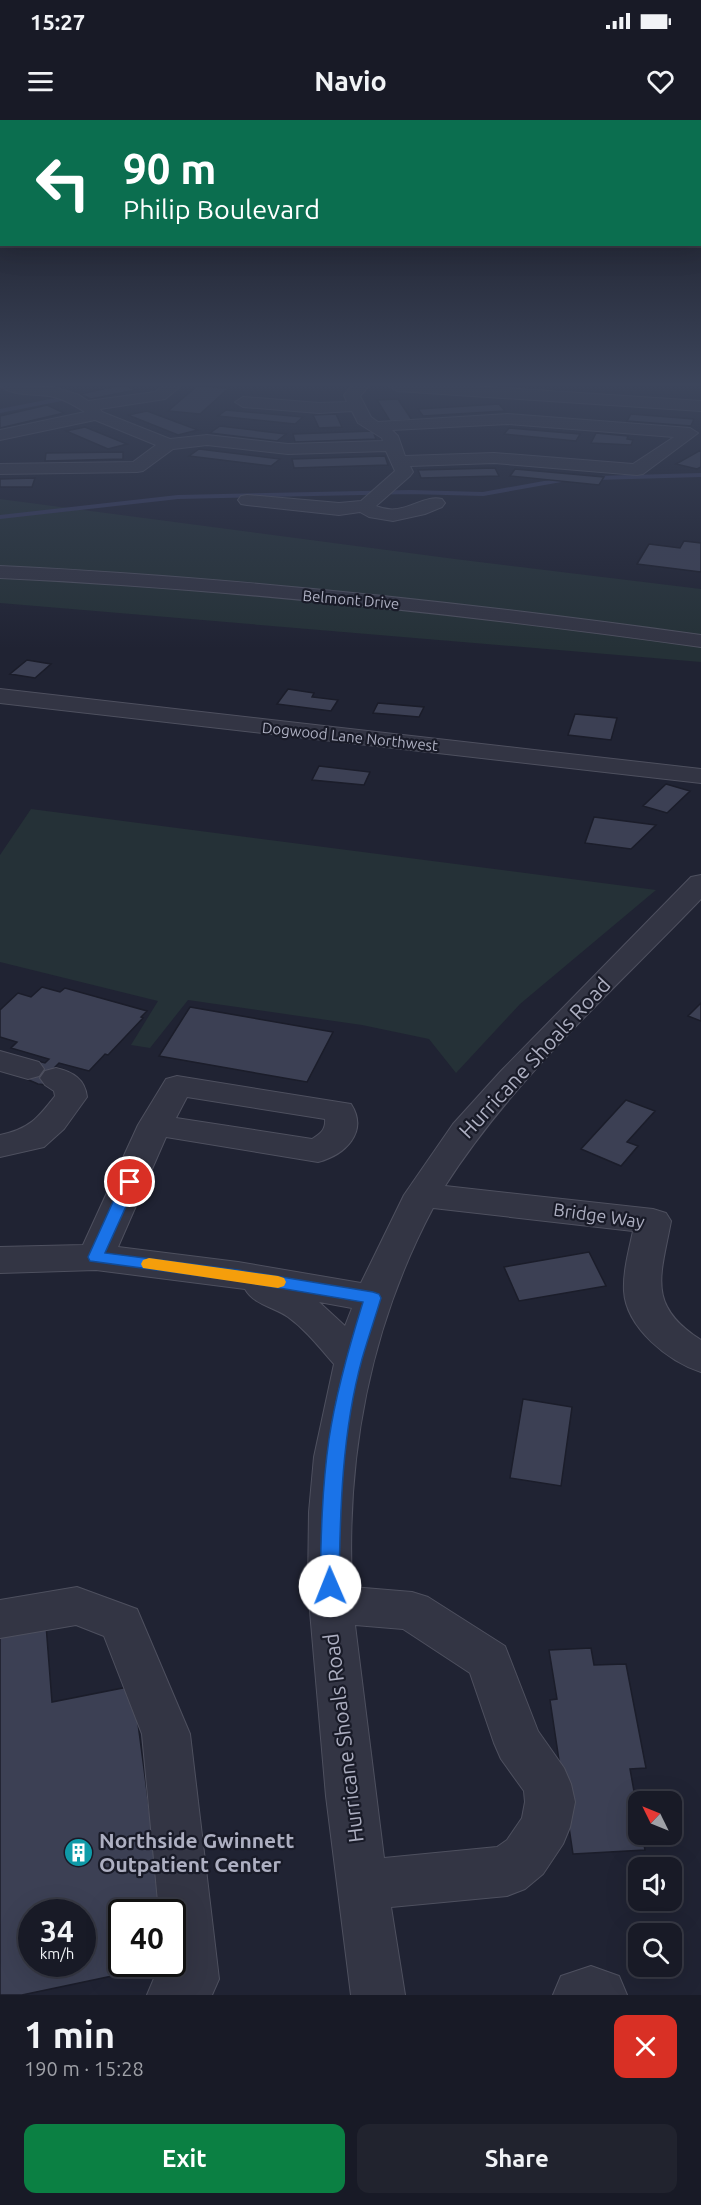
<!DOCTYPE html>
<html lang="en">
<head>
<meta charset="utf-8">
<style>
  body { margin:0; font-family:Ubuntu,sans-serif; background:#21232e; color:#f1f3f6; height:100vh; display:flex; flex-direction:column; font-size:22px; white-space:nowrap }
  * { box-sizing:border-box; margin:0 }
  p { font-size:20px; color:#9fa1a7 }
  .icon { flex:none; width:33px; height:33px; fill:none; stroke:currentColor; stroke-width:2; stroke-linecap:round; stroke-linejoin:round }
  .map { position:relative; height:1875px; overflow:hidden }
  .drawer { display:flex; flex-direction:column; background:#181a26; flex:1 }
  .drawer>* { flex:none }
  .guide { position:absolute; left:0px; top:0px; width:702px; height:126px; box-shadow:0 6px 24px #0002,0 0 0 2px #363843; background:#0b6e4f; color:#fff; overflow:hidden }
  .needle { width:39px; rotate:313deg }
  .tools { position:absolute; left:628px; top:1671px; display:grid; gap:12px }
  .tools a { display:grid; place-items:center; width:54px; height:54px; border-radius:12px; background:#181a26; box-shadow:0 6px 24px #0002,0 0 0 2px #363843; font-size:30px }
  .speed { position:absolute; left:18px; top:1779px; display:flex; gap:12px; font-size:30px; font-weight:700; text-align:center }
  .speed>* { display:grid; place-content:center; width:78px; height:78px; border-radius:50%; background:#181a26; box-shadow:0 6px 24px #0002,0 0 0 2px #363843; line-height:1 }
  .speed small { font-size:15px; font-weight:400 }
  .speed .limit { border:3px solid #111; border-radius:9px; background:#fff; color:#111 }
  .pin { position:absolute; display:grid; place-items:center; width:51px; height:51px; color:#fff; margin:-26px; border:3px solid #fff; border-radius:50%; box-shadow:0 2px 6px #0007 }
  .me { position:absolute; width:66px; margin:-33px; rotate:359deg; stroke-linejoin:round; filter:drop-shadow(0 0 4px #0008) }
  .turn { display:flex; align-items:center; gap:21px; height:126px; padding:0 24px; font-size:27px }
  .turn .icon { width:78px; height:78px; stroke-width:2.5 }
  .turn b { display:block; font-size:42px; line-height:51px }
  .round { display:grid; place-items:center; flex:none; width:63px; height:63px; border-radius:12px; background:#21232e }
  .head { display:flex; align-items:center; justify-content:space-between; height:102px; padding:0 24px }
  h1 { font-size:36px; font-weight:700; line-height:45px }
  .button { display:flex; gap:12px; margin-top:auto; padding:12px 24px }
  .button a { flex:1; height:69px; border-radius:12px; background:#0b8043; color:#fff; font-size:24px; font-weight:700; line-height:69px; text-align:center }
  .button a+a { background:#21232e; color:#f1f3f6 }
  .status { display:flex; justify-content:space-between; align-items:center; height:42px; padding:0 30px; background:#181a26; direction:ltr }
  .status svg { height:16px; fill:currentColor }
  header { display:flex; justify-content:space-between; align-items:center; height:78px; padding:0 24px; background:#181a26; font-size:27px; font-weight:700 }
  .map>svg:first-child { display:block }
  .green { fill:#253137 }
  .lines { fill:none; stroke-linecap:round; stroke-linejoin:round }
  .stream { stroke:#353959; stroke-width:4 }
  .building { fill:#3c4054; stroke:#1b1d2a; stroke-width:1.5; fill-rule:evenodd }
  .minor-casing { stroke:#4e505f; stroke-width:2 }
  .minor { fill:#333544; fill-rule:evenodd }
  .route { fill:#1a73e8; stroke:#114b97; stroke-width:1.5 }
  .slow { fill:#f59e0b }
  .labels { text-anchor:middle; stroke-width:4.5; stroke-linejoin:round; paint-order:stroke }
  .far-street-label { font-size:15px; fill:#adafc1; stroke:#191b28 }
  .street-label { font-size:18px; fill:#adafc1; stroke:#191b28 }
  .near-street-label { font-size:21px; fill:#adafc1; stroke:#191b28 }
  .near-poi-label { font-size:21px; font-weight:bold; fill:#adafc1; stroke:#191b28; text-anchor:start }
</style>
</head>
<body>
<div class="status"><b>15:27</b><svg viewBox="0 0 49 12"><path d="M0 12V9h3v3zM5 12V6h3v6zM10 12V3h3v9zM15 12V0h3v12zM26 1h20v11H26zM47 4h2v5h-2z"/></svg></div>
<header><svg class="icon" aria-label="menu" viewBox="0 0 24 24"><path d="M4 6h16M4 12h16M4 18h16"/></svg>Navio<svg class="icon" aria-label="heart" viewBox="0 0 24 24"><path d="M12 20l-8-8c-3-5 5-10 8-4 3-6 11-1 8 4z"/></svg></header>
<div class="map">
<svg width="701" height="1875" viewBox="0 0 701 1875">
  <rect width="100%" height="100%" fill="#202333"/>
  <path class="green" d="M0 379 455 439 701 469V542L0 483Z
    M31 689 656 770 520 884 456 953 429 919 362 905 188 880 150 928 131 925 158 881 0 842V735Z"/>
  <g class="lines">
    <path class="stream" d="M0 291 91 273
      M596 358 701 355
      M0 397 178 377 410 372 483 374 561 360"/>
  </g>
  <path class="building" d="M117 266H127L135 270 91 279 80 274Z
    M197 266 229 268 200 294 168 291Z
    M398 279 412 300 390 301 377 280Z
    M499 284 505 291 423 296 418 289Z
    M47 285 64 293 0 308V296Z
    M226 290 303 297 295 304 218 296Z
    M147 291 198 310 178 315 128 295Z
    M336 294 342 307 319 308 313 295Z
    M631 294 694 299 691 306 627 301Z
    M220 306 286 314 277 321 210 313Z
    M85 307 127 324 108 329 66 311Z
    M509 308 580 314 576 321 504 314Z
    M373 311 376 319 295 322 293 314Z
    M596 313 628 316 627 319 633 320 631 325 591 323Z
    M199 329 280 339 271 346 189 336Z
    M701 330V347L697 349 676 344Z
    M123 332V339L45 341 46 333Z
    M385 336 388 345 294 348 292 339Z
    M495 348 499 356 421 358 418 350Z
    M515 349 604 357 599 365 510 356Z
    M35 358 32 367H0V359Z
    M684 421 701 423V452L637 444 649 424 680 428Z
    M27 540 51 544 35 558 10 554Z
    M288 569 314 573 312 577 338 580 331 591 277 584Z
    M378 583 424 587 419 597 373 593Z
    M575 594 617 598 611 620 568 615Z
    M319 646 370 652 364 665 312 660Z
    M666 664 690 671 667 693 643 686Z
    M594 697 656 705 631 729 585 723Z
    M42 867 60 872 65 868 147 891 141 897 143 898 108 935 105 934 89 951 59 943 55 947 63 949 47 965 38 964 22 957 38 941 45 943 49 939 11 928 17 922 0 917V890L18 873 31 877Z
    M701 883V901L688 896Z
    M190 887 333 912 307 962 159 936Z
    M626 980 655 991 627 1022 638 1026 621 1046 581 1029Z
    M589 1132 606 1166 519 1181 504 1147Z
    M523 1279 572 1287 561 1366 510 1358Z
    M46 1505 52 1582 133 1566 163 1792H122V1844H169L22 1875H0V1514ZM32 1792H82V1844H32Z
    M591 1528 594 1545 626 1544 646 1648 630 1649 639 1699V1714H642L645 1730 573 1734 550 1580 557 1579 549 1530Z"/>
  <g class="lines">
    <defs>
      <path id="minor" d="M1 266 54 267 79 275 88 281 155 272 163 266H181L165 279 100 289 102 292 170 319 207 315 288 324 383 321 382 318 358 303 352 291 319 293 243 287 235 282 243 277 319 283 347 282 344 275 352 266H369L360 276 371 297 378 302 508 294 690 308 698 313 643 354 637 355 494 343 410 346 413 352 410 356 376 386C404 398 421 374 442 379L445 383 442 387 425 394 393 401 369 397 360 392 339 395 247 385 241 384 238 380 241 376 247 375 339 383 361 381 395 351 386 331 288 334 207 325 173 329 143 351 137 352 0 354V344L133 342 156 325 95 300 0 320V310L85 292C75 286 66 280 54 277 39 273 12 277 1 266ZM508 304 674 317 633 344 494 333 405 336 398 316 392 310Z
        M389 266H472L701 281V291L397 271Z
        M0 446C234 457 469 483 701 515V527C469 495 235 469 0 458Z
        M0 569 701 649V663L0 583Z
        M701 755V779C613 871 514 958 445 1066L653 1089 666 1093 671 1101C661 1156 646 1185 701 1220V1252C669 1242 626 1208 624 1171 623 1151 629 1130 633 1111L433 1088C371 1205 346 1334 352 1467L412 1472 428 1477 505 1526 538 1611 564 1648 571 1664 575 1682 570 1707 563 1724 543 1754 525 1769 507 1776 391 1787 405 1875H351L326 1676 308 1468 309 1392 314 1337 334 1244C319 1227 306 1210 288 1197 274 1187 254 1185 245 1169L96 1150 0 1153V1127L83 1125 138 1005 166 959 177 956 351 984C369 1012 345 1035 318 1042L166 1017 118 1127 238 1142 361 1163 404 1075 453 1004 501 951 691 757ZM187 977 325 999C326 1010 320 1014 312 1019L176 998ZM319 1182 352 1188 345 1206ZM355 1505 403 1509 470 1553 494 1623 501 1639 524 1671 525 1682 522 1698 507 1720 497 1727 384 1738Z
        M0 931 39 942 44 949 39 956 28 959 0 951Z
        M56 948C73 952 85 959 87 977L64 1009 44 1027 0 1037V1015C29 1009 37 999 55 976L54 971 45 965 40 958 45 951Z
        M77 1467 137 1489 190 1614 219 1859 212 1875H147L155 1856 164 1848V1844H172V1792H159L142 1614 104 1516 76 1505 0 1518V1480Z
        M591 1846 619 1856 627 1875H553L561 1856Z"/>
    </defs>
    <use href="#minor" class="minor-casing"/>
    <use href="#minor" class="minor"/>
  </g>
  <linearGradient id="sky" x2="0" y2="1"><stop stop-color="#12131c"/><stop offset="0.5" stop-color="#3c455b"/><stop offset="1" stop-color="#3c455b" stop-opacity="0"/></linearGradient>
  <rect width="701" height="529" fill="url(#sky)"/>
  <path class="route" d="M130 1057 137 1062 105 1133 238 1150 373 1172 379 1174 381 1178C375 1198 368 1218 362 1239 342 1312 340 1390 339 1466L336 1471 330 1474 323 1471 320 1466C321 1417 322 1368 329 1319 336 1272 349 1227 363 1182L238 1161 90 1141 88 1137 122 1062Z"/>
  <path class="slow" d="M149 1138 278 1156 284 1158 286 1162 284 1166 278 1168 143 1148 141 1144 143 1140Z"/>
  <defs>
    <symbol id="building-disc" viewBox="-11 -11 22 22"><circle r="9.5" fill="#0f9aa8" stroke="#191b28"/><path d="M-4-6H4V6H1V3H-1V6H-4ZM-2.5-4.3h1.7v1.8h-1.7ZM.8-4.3h1.7v1.8H.8ZM-2.5-1h1.7V.8h-1.7ZM.8-1h1.7V.8H.8Z" fill="#fff"/></symbol>
  </defs>
  <g fill-rule="evenodd">
    <use href="#building-disc" x="62" y="1716" width="33" height="33"/>
  </g>
  <g class="labels">
    <g class="far-street-label">
      <text transform="translate(351 480) rotate(5)" y="5">Belmont Drive</text>
      <text transform="translate(350 617) rotate(6)" y="5">Dogwood Lane Northwest</text>
    </g>
    <g class="street-label">
      <text transform="translate(599 1096) rotate(8)" y="6">Bridge Way</text>
    </g>
    <g class="near-street-label">
      <text transform="translate(535 938) rotate(-47)" y="7">Hurricane Shoals Road</text>
      <text transform="translate(344 1618) rotate(-97)" y="7">Hurricane Shoals Road</text>
    </g>
    <g class="near-poi-label">
      <text x="99" y="1728">Northside Gwinnett<tspan x="99" dy="24">Outpatient Center</tspan></text>
    </g>
  </g>
</svg>
<div class="tools">
<a><svg class="needle" viewBox="-14 -14 28 28"><path d="M0-13l5 13h-10z" fill="#e53935"/><path d="M0 13l5-13h-10z" fill="#9fa1a7"/></svg></a>
<a><svg class="icon" aria-label="sound" viewBox="0 0 24 24"><path d="M4 9h4l5-4v14l-5-4H4zM17 9q2 3 0 6"/></svg></a>
<a><svg class="icon" aria-label="search" viewBox="0 0 24 24"><circle cx="10" cy="10" r="6"/><path d="M15 15l6 6"/></svg></a>
</div>
<div class="speed"><div>34<small>km/h</small></div><div class="limit">40</div></div>
<div class="pin" style="left:130px;top:1062px;background:#d93025"><svg class="icon" aria-label="arrive" viewBox="0 0 24 24"><path d="M6 21V4h12l-3 4 3 4H6"/></svg></div>
<svg class="me" style="left:330px;top:1466px" viewBox="-20 -20 40 40"><circle r="19" fill="#fff"/><path d="M0-13L10 11 0 6-10 11z" fill="#1a73e8"/></svg>
<div class="guide">
<div class="turn"><svg class="icon" aria-label="left" viewBox="0 0 24 24"><path d="M17 20v-9H6M10 6l-5 5 5 5"/></svg><div><b>90 m</b>Philip Boulevard</div></div>
</div>
</div>
<section class="drawer">
<div class="head"><div><h1>1 min</h1><p>190 m · 15:28</p></div><a class="round" style="background:#d93025;color:#fff"><svg class="icon" aria-label="close" viewBox="0 0 24 24"><path d="M6 6l12 12M18 6L6 18"/></svg></a></div>
<div class="button"><a>Exit</a><a>Share</a></div>
</section>
</body>
</html>
